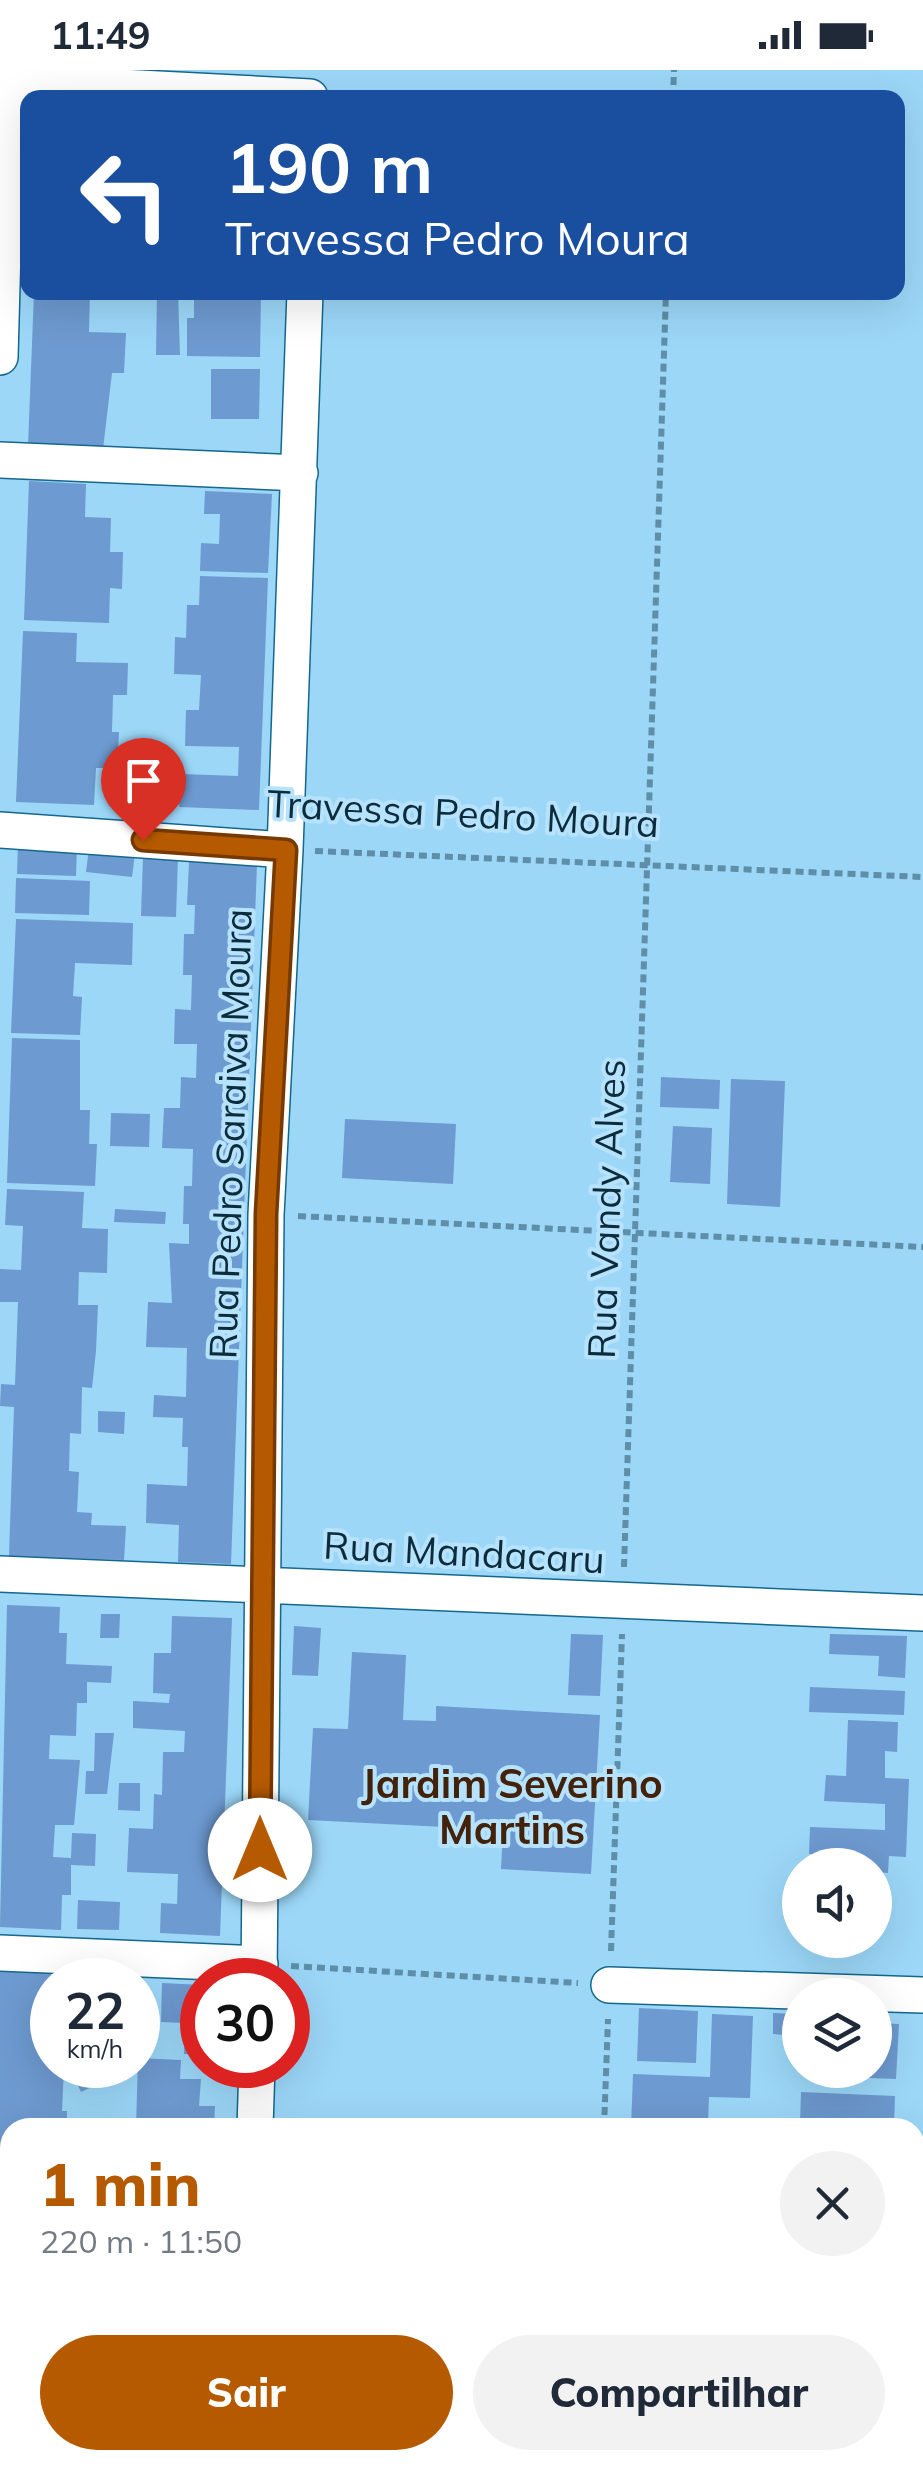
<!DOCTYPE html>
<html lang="pt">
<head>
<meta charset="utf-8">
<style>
  body { margin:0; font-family:Mulish,sans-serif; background:#f2f2f3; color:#1f2937; height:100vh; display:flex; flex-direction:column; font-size:38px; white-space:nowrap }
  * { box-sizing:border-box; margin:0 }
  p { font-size:32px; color:#747a83 }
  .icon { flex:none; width:55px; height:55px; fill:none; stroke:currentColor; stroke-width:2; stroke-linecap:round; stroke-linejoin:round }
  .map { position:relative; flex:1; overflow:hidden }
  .drawer { position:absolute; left:0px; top:2048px; width:925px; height:352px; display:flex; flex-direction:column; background:#fff; border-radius:30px 30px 0 0; box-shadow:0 10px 40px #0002 }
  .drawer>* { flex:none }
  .guide { position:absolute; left:20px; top:20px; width:885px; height:210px; border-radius:20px; box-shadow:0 10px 40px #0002; background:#1a4fa0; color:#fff; overflow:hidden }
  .tools { position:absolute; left:782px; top:1778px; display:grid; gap:20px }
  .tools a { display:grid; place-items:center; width:110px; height:110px; border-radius:50%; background:#fff; box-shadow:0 10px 40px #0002; font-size:50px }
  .speed { position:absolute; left:30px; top:1888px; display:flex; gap:20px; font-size:50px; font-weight:700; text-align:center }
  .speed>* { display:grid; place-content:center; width:130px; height:130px; border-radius:50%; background:#fff; box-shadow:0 10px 40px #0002; line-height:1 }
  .speed small { font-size:25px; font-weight:400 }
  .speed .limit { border:15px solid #d22; background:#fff; color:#111 }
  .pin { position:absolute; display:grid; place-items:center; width:85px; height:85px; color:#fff; margin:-102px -42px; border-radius:50% 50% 50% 0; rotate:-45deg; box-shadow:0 0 10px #0007 }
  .pin .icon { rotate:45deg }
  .me { position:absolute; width:110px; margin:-55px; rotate:0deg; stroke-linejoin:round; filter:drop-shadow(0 0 8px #0008) }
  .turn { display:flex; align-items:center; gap:35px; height:210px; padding:0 40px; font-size:45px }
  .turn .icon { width:130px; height:130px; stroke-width:2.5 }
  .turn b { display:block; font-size:70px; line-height:85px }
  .round { display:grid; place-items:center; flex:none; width:105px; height:105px; border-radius:52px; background:#f2f2f3 }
  .headline { display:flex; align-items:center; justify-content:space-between; height:170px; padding:0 40px }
  h1 { font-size:60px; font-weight:800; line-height:75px; color:#b65a00 }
  .action { display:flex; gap:20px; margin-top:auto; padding:20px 40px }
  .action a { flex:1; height:115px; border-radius:60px; background:#b65a00; color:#fff; font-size:40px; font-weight:800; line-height:115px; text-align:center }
  .action a+a { background:#f2f2f3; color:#1f2937 }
  .status { display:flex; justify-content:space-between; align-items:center; height:70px; padding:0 50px; background:#fff; direction:ltr }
  .status svg { height:28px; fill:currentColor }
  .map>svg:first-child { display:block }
  .building { fill:#6d9ad0 }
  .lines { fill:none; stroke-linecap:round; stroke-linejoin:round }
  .street-casing { stroke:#13688c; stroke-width:38 }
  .path { stroke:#5e8ea8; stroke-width:6; stroke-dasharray:8 5; stroke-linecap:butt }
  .street { stroke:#fff; stroke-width:35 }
  .route-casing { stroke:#763a00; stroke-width:25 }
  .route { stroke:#b65a00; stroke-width:18 }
  .labels { text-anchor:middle; stroke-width:8; stroke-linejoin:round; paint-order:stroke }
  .street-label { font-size:38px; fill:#0b2c3c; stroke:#b7e2fb }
  .neighbourhood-label { font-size:40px; font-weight:bold; fill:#42220b; stroke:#b7e2fb }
</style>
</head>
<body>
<div class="status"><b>11:49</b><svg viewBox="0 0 49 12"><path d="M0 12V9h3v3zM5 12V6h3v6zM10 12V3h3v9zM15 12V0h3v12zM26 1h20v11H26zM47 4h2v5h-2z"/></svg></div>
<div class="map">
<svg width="923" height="2398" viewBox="0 0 923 2398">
  <rect width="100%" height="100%" fill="#9cd7f8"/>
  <path class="building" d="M34 222H90L89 262 126 263 124 303H112L103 379 28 376Z
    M157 222H178L180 285H156Z
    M194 222H261L260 287 187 286V248H194Z
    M211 299H260L259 349H211Z
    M29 411 86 414 85 447 111 448 110 482H123L122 519 110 518 109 553 24 550Z
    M205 421 272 424 268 503 200 501 201 473 219 474 220 444H204Z
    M200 506 268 508 259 740 179 737 181 704 238 706 239 677 185 676 186 640H199L201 605 174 604 175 567 186 568 187 535H199Z
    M23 561 77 563 76 592 128 593 127 625H113L112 662H119L117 698 143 699 141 738 109 736 110 698H96L94 735 16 732Z
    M18 774 77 776 76 806 17 804Z
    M89 778 135 783 132 807 86 802Z
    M143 786 178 787 176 847 141 846Z
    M189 792 257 794 231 1494 178 1492 179 1455 146 1453 147 1414 187 1416 188 1377H182L183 1348 153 1347 154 1325 186 1327 187 1278 146 1277 148 1232 172 1233 169 1173 189 1174V1154H183L184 1116H192L193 1079 162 1078 164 1038H180L181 1007 196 1008 197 974H174L175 939 191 940 192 905H183L184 864H194L195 835H187Z
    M16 808 90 811 89 845 15 843Z
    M16 849 133 853 132 895 75 893 73 926 82 927 80 965 11 963Z
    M12 968 80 970V1040H90L89 1074H97L95 1116 7 1113Z
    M661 1007 720 1010 719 1039 660 1037Z
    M731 1009 785 1011 780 1137 727 1134Z
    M111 1043 150 1044 149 1077 110 1076Z
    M345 1049 456 1054 453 1114 342 1108Z
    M673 1056 712 1058 710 1114 670 1112Z
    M7 1119 84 1122 82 1158 108 1159 107 1203 79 1202 78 1235H98L96 1281 92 1318 82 1317 81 1364 70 1363 69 1401 79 1402 77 1442 92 1443 91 1455 126 1456 124 1490 9 1486 14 1337 0 1336 1 1314 15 1315 18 1232H0V1199L21 1200 23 1156 5 1155Z
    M115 1139 166 1142 165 1154 114 1152Z
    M98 1341 125 1342 124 1364 98 1362Z
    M7 1535 60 1537 59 1563H67L66 1594 112 1596 111 1613 87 1612V1633H77L76 1666 50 1665 49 1689 80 1690 74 1755H55L53 1787 71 1788 72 1763 96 1764 95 1796 71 1795V1825H62L61 1860 0 1857Z
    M101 1544H120L119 1568H100Z
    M172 1546 232 1548 220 1866 160 1863 161 1833 177 1834 178 1804 127 1802 129 1758 153 1759 154 1724 162 1725 163 1682H184L185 1661 133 1658V1631L169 1633 170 1624 153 1623 154 1583H171Z
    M294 1556 321 1558 318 1606 292 1605Z
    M571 1564 603 1565 600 1626 568 1625Z
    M830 1564 907 1566 905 1608 878 1606 879 1586 829 1584Z
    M352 1582 406 1585 403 1650 436 1651V1636L600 1645 591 1804 501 1799 503 1760 308 1750 313 1658 348 1659Z
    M810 1617 905 1621 904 1645 809 1642Z
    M848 1650 898 1652 897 1682 885 1681V1708L909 1709 906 1787 889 1786 888 1803 875 1802V1795H838V1784H809L810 1757 885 1760V1734L824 1731 826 1705 846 1706Z
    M95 1663H114L107 1724H85L86 1701H94Z
    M119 1713H140V1741L118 1740Z
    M78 1830 120 1832 119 1860 77 1859Z
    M0 1896 51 1898 52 1995 64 1998 62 2041H67V2058H10V2341H0Z
    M162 1913 202 1915V1984H184L185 1953 161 1952Z
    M138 1918H142L141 1956H138Z
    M639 1938 698 1941 696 1993 637 1991Z
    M773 1943 796 1944 800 1977H795V1966L773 1964Z
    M712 1944 753 1946 750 2028 709 2027 708 2054 631 2058 633 2004 710 2007Z
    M875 1953 899 1954 896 2009 817 2006 818 2000H875Z
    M138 1988 181 1990 180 2009H201L199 2036H215L214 2058H136Z
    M68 1995H112L117 2005 81 2022Z
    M801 2022 895 2026 894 2057 800 2054Z
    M0 2391 37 2392 36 2398H0Z
    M44 2392 84 2394V2398H44Z
    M96 2392 158 2395V2398H96Z"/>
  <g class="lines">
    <defs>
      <path id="street" d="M7 11 310 27
        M0 287 8 0
        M0 390 300 403
        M0 760 285 780
        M0 1504 923 1543
        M0 1883 260 1894
        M259 1910 266 1145 285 780 305 222
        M609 1915 923 1925
        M255 2058 257 1995
        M915 2311 923 2107
        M0 2369H10
        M839 2390 923 2395
        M247 2398V2390"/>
    </defs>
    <use href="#street" class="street-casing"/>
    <path class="path" d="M673 28 674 0
      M315 781 923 807
      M298 1146 923 1177
      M624 1497 666 222
      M611 1881 622 1564
      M291 1896 578 1913
      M604 2058 608 1949
      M592 2398V2390"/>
    <use href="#street" class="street"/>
  </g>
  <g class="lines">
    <defs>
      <path id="route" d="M143 770 286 780 266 1144 260 1780"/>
    </defs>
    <use href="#route" class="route-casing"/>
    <use href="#route" class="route"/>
  </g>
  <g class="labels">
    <g class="street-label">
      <text transform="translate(463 744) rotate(3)" y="13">Travessa Pedro Moura</text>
      <text transform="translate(231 1064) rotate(-88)" y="13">Rua Pedro Saraiva Moura</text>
      <text transform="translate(607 1139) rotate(-88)" y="13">Rua Vandy Alves</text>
      <text transform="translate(464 1483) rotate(3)" y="13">Rua Mandacaru</text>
    </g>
    <g class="neighbourhood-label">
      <text x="512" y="1728">Jardim Severino<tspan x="512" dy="46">Martins</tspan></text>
    </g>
  </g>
</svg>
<div class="tools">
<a><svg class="icon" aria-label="sound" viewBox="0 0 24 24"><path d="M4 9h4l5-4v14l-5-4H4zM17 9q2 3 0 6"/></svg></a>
<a><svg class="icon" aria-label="layers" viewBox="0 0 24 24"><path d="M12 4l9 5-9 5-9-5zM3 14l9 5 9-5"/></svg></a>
</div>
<div class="speed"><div>22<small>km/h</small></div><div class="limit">30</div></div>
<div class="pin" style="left:143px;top:770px;background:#d93025"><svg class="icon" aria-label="arrive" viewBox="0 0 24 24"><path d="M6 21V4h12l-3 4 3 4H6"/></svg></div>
<svg class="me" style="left:260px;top:1780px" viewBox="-20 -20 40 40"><circle r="19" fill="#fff"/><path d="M0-13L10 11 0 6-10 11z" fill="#b65a00"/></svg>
<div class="guide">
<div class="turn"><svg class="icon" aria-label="left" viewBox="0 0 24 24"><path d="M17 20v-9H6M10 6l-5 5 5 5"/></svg><div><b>190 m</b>Travessa Pedro Moura</div></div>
</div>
<section class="drawer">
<div class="headline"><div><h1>1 min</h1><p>220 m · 11:50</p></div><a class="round"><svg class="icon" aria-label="close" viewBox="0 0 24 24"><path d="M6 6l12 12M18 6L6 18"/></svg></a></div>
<div class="action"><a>Sair</a><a>Compartilhar</a></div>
</section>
</div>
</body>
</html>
